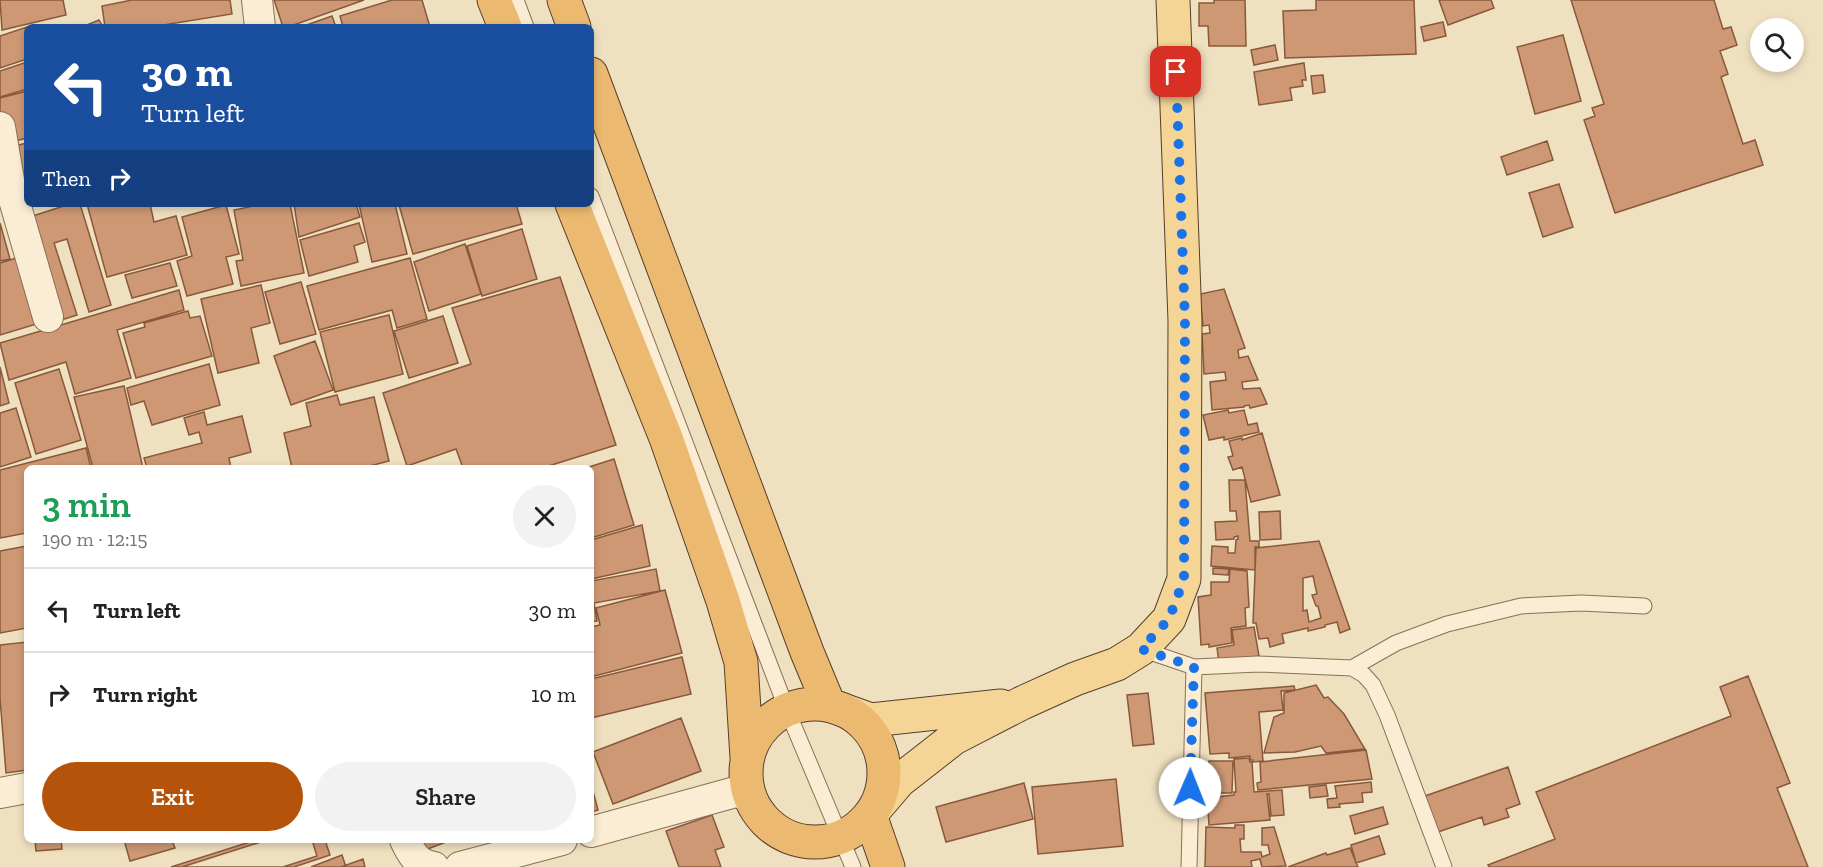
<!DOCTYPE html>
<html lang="en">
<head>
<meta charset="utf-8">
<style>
  body { margin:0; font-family:"Zilla Slab",serif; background:#f2f2f2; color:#222; height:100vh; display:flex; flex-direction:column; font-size:22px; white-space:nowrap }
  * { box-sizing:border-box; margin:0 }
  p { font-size:20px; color:#767676 }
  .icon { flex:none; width:33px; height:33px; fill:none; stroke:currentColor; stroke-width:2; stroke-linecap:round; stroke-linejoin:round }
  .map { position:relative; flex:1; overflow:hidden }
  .details { position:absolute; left:24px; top:465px; width:570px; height:378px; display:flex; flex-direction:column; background:#fff; border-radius:9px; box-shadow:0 3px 9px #0003 }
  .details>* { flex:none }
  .banner { position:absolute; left:24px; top:24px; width:570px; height:183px; border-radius:9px; box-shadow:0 3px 9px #0003; background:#1a4fa0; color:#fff; overflow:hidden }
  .buttons { position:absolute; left:1750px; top:18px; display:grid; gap:12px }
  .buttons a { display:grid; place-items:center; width:54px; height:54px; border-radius:50%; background:#fff; box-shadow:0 3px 9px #0003; font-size:30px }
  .pin { position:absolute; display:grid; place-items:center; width:51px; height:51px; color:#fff; margin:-26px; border-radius:12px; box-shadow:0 3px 9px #0006 }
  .me { position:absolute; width:66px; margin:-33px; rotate:1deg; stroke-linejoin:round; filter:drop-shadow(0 0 4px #0008) }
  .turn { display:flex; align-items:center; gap:21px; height:126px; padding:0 18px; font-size:27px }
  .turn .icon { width:78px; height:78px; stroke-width:2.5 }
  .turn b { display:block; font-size:42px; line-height:51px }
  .then { display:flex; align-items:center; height:57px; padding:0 18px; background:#0003; gap:12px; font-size:22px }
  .round { display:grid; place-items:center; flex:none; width:63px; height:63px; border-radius:32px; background:#f2f2f2 }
  .overview { display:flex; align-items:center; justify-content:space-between; height:102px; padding:0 18px }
  h1 { font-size:36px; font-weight:600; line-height:45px; color:#1e9e55 }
  .cta { display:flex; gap:12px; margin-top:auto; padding:12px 18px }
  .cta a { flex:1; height:69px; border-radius:36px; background:#b45309; color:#fff; font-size:24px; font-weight:600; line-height:69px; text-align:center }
  .cta a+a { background:#f2f2f2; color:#222 }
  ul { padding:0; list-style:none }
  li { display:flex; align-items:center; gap:18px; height:84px; padding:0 18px; border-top:2px solid #e0e0e0 }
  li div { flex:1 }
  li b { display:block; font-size:22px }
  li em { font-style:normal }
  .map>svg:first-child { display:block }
  .building { fill:#ce9874; stroke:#88593c; stroke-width:1.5; fill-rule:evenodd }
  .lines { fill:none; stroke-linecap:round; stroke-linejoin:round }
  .service-casing { stroke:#887057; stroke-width:17 }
  .minor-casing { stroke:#887057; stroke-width:32 }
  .primary-casing { stroke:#563e2c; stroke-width:35 }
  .trunk-casing { stroke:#563e2c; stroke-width:35 }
  .service { stroke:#faedd3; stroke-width:15 }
  .minor { stroke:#faedd3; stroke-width:30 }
  .primary { stroke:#f4d595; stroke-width:33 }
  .trunk { stroke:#ebb970; stroke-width:33 }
  .route { stroke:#1a73e8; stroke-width:10; stroke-dasharray:0 18 }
</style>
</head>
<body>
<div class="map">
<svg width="1823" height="867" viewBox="0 0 1823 867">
  <rect width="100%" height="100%" fill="#efe0bf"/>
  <path class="building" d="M0 0H63L66 15 2 30Z
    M132 0H230L232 14 151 27H105L102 6Z
    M274 0H364L288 27H283Z
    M392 0H422L430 27H343L340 16Z
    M1214 0H1245L1246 46H1209L1208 26H1199V3H1214Z
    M1316 0H1414L1416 54 1285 58 1283 11 1316 10Z
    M1439 0H1491L1494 8 1448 25Z
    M1571 0H1714L1723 29 1731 27 1737 45 1720 51 1728 74 1721 77 1743 144 1755 140 1763 165 1615 213 1584 120 1595 116 1592 108 1604 104Z
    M332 16 336 27H301Z
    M99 20 103 27H82Z
    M1443 22 1446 36 1424 41 1421 27Z
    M27 27V59L0 68V36Z
    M1563 35 1581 101 1535 114 1517 47Z
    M1275 45 1278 60 1254 65 1251 50Z
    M27 62V89L0 97V71Z
    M1304 63 1306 80H1302L1303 86 1290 88 1292 100 1259 105 1254 72Z
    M1323 75 1325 92 1313 94 1311 76Z
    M27 91V138L8 143 0 113V98Z
    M1547 141 1553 160 1507 175 1501 157Z
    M27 143V195L6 148Z
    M1559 184 1573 227 1543 237 1529 193Z
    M70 204H80L111 305 89 312 67 239 54 243 77 315 55 322 23 219Z
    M87 204H150L154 222 176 216 187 255 107 277Z
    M263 204H290L304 273 241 286 236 261 243 260 234 210Z
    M294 204H356L360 217 299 237Z
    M359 204H395L407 254 372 262Z
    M516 204 522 224 413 254 399 205Z
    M226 205 239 254 226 257 233 284 187 296 177 261 192 256 182 217Z
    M0 223 10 259 0 261Z
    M359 223 365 242 354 246 358 262 309 276 300 240Z
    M522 229 537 279 482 296 467 246Z
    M465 244 481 294 429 311 414 262Z
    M23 256 43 322 0 335V263Z
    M410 258 427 319 397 328 392 310 319 330 307 286Z
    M170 263 177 286 132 298 125 275Z
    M560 277 616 445 542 468H463L456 449 407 466 383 393 471 364 452 308Z
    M301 282 316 334 280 344 265 292Z
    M261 285 270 323 251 328 259 363 218 373 201 299Z
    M1224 289 1245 348 1238 350 1239 358 1248 356 1258 380 1242 382 1243 389 1260 388 1267 404 1250 408 1249 405 1244 406V407L1212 410 1210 382 1226 380 1225 372 1204 374 1202 334 1210 333 1209 325 1203 326 1200 294Z
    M179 290 184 310 117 330 131 378 75 394 66 362 9 380 0 343Z
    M188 311 190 318 200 316 212 356 136 378 123 333 145 327 144 323Z
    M389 315 403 374 335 392 320 332Z
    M443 316 458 363 409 378 394 331Z
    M315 341 333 390 291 405 274 356Z
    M209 364 220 405 152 425 144 401 131 405 127 388Z
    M0 367 9 403 0 406Z
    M59 369 81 440 36 454 15 383Z
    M124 386 143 468H93L74 397Z
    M337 395 340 405 374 397 389 461 362 468H292L284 433 311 426 306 403Z
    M16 408 31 457 0 467V413Z
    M1228 410 1229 413 1244 410 1248 425 1257 423 1259 432 1224 440V437L1209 440 1203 415Z
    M204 412 207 425 242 416 251 452 229 458 231 468H147L144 458 202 443 199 432 189 435 184 418Z
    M1262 433 1280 495 1251 502 1242 467 1233 470 1228 457 1233 456 1229 441 1242 438V440Z
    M86 448 91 468H27V533L0 538V470Z
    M614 459 634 525 591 538V468H586Z
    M1229 480H1245L1250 541H1259V547H1255V570L1211 566 1212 546 1228 547V553H1235L1236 540 1238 539V536L1234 537V539L1216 540 1215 522 1237 521 1236 511H1230Z
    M1280 511 1281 539 1260 540 1259 512Z
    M642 525 650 566 591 579V540Z
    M1319 541 1350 629 1340 633 1337 622 1325 625V627L1308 631V628L1282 634 1284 643 1270 647 1268 638 1259 639 1256 623H1253L1256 548ZM1313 576 1317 594 1312 595 1316 606H1318L1321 618 1309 622 1307 610 1303 611V578Z
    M27 546V628L0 633V551Z
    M1213 568 1229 569 1228 575 1213 574Z
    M656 569 660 591 594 603 597 621 591 622V581Z
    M1230 569 1247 571 1249 607 1245 608 1246 626 1231 628 1232 643 1209 647V644L1201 645 1198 597 1211 595V582H1229Z
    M665 590 682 653 591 677V627L600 625 596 608Z
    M1254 627 1259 656 1219 662 1217 648 1234 645 1232 630Z
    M27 642V770L6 773 0 698V645Z
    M682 657 691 694 591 718V679Z
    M1748 676 1790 783 1777 788 1808 867H1489L1488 865 1555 839 1536 792 1731 716 1720 687Z
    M1316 685 1324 698 1328 697 1344 714 1365 749 1326 753 1321 746 1295 752 1264 753 1274 717 1284 713V693Z
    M1294 686 1295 690 1281 691 1283 710 1259 712 1263 761 1253 762V760H1250V756L1229 758V753L1210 754 1205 693Z
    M1148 693 1154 744 1133 746 1127 695Z
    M681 718 701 771 613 804 593 752Z
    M1366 750 1372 779 1258 790 1257 783 1261 782 1260 762Z
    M1249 758 1250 762H1252L1254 792 1282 790 1284 815 1271 816 1269 794H1267L1270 820 1209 825 1207 798 1234 795V792H1236L1234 759Z
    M1209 761H1233L1232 793H1208Z
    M1508 767 1520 804 1506 809 1509 817 1484 825 1482 817 1435 833 1422 797Z
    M1116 779 1123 846 1038 854 1032 787Z
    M1371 782 1372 792 1362 793 1363 802 1339 804 1340 807 1328 808 1327 799 1337 798 1335 786Z
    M1024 783 1033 819 946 842 936 807Z
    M591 784 598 810 591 812Z
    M1326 785 1328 796 1310 798 1309 787Z
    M1383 807 1388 824 1355 834 1350 816Z
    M712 815 724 847 715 850 721 867H679L666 831Z
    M1235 825H1244V839H1240L1241 852H1261L1262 857 1270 854 1268 845H1262V828L1274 827 1286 866 1262 867 1260 859 1251 861 1252 867H1205L1206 827 1235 828Z
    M1379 836 1385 854 1356 863 1351 845Z
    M35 840H61L62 849 36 851Z
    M124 840H172L175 848 130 861Z
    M256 840H312L317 856 283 867H171Z
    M267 840H325L330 855 294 867H182Z
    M416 840H451L420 852Z
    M1350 848 1358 867H1288L1326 853 1327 855Z
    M342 855 346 867H311Z
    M363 859 365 867H341Z"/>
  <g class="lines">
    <defs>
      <path id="service" d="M516 0 526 27
        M591 196 787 710 853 867
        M1141 649 1194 667 1258 664 1352 668 1364 675 1373 685 1387 715 1444 867
        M1352 668 1396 643 1447 624 1521 606 1581 603 1644 606
        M1189 867 1194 667"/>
      <path id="minor" d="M257 0 260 27
        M0 127 10 186 48 317
        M0 793 27 788
        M591 832 739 791 751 800
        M405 840C412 855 417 864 434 867
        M460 867 562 840"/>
      <path id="primary" d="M829 705 871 720 1001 706
        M870 815 899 781 954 738 1022 703 1075 679 1117 664 1141 649 1169 619 1184 579 1185 321 1173 0"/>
      <path id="trunk" d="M494 0 505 27
        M564 0 574 27
        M591 74 807 652 829 705
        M572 204 666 438 723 601 741 662 747 758
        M746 773a69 69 0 1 1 138 0a69 69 0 1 1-138 0Z
        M870 815 888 867"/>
    </defs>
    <use href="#service" class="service-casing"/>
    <use href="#minor" class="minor-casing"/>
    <use href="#primary" class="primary-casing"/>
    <use href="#trunk" class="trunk-casing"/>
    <use href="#service" class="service"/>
    <use href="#minor" class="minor"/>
    <use href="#primary" class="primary"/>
    <use href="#trunk" class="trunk"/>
  </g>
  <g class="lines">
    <path class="route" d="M1176 72 1185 321 1184 579 1169 619 1141 649 1194 667 1190 788"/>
  </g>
</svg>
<div class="buttons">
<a><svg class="icon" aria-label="search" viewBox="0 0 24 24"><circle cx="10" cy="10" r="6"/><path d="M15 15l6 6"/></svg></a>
</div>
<div class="pin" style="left:1176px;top:72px;background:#d93025"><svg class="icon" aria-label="arrive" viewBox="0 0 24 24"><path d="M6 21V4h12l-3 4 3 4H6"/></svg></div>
<svg class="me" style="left:1190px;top:788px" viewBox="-20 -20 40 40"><circle r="19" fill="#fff"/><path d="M0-13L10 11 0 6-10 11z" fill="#1a73e8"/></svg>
<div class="banner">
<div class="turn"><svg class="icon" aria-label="left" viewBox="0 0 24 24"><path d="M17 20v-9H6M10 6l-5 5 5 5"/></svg><div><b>30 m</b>Turn left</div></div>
<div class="then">Then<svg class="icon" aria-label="right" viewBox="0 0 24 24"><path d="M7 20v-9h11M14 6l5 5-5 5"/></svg></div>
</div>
<section class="details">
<div class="overview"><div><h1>3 min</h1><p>190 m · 12:15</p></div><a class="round"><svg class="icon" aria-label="close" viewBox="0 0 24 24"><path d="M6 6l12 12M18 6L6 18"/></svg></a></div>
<ul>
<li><svg class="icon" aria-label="left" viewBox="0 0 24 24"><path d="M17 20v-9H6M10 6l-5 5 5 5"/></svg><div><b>Turn left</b></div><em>30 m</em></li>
<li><svg class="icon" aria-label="right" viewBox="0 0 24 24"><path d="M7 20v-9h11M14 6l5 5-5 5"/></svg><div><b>Turn right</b></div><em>10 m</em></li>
</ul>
<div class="cta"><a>Exit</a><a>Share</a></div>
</section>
</div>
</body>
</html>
